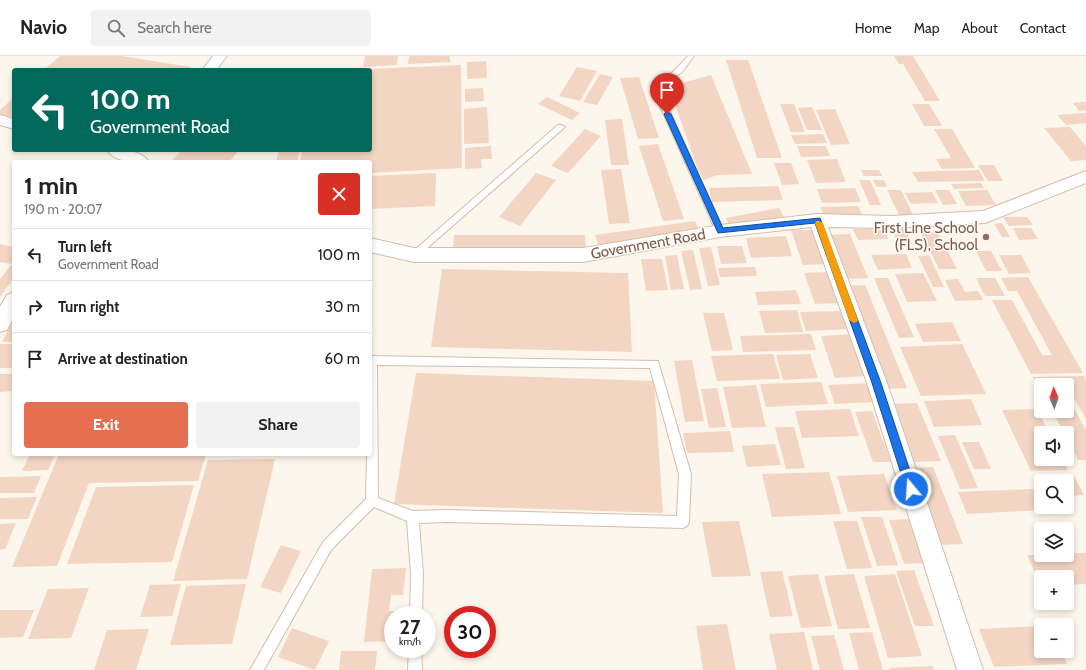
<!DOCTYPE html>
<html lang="en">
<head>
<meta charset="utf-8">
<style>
  body { margin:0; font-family:Cabin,sans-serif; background:#f2f2f2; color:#222; height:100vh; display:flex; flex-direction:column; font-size:15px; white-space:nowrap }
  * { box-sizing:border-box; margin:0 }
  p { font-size:13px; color:#767676 }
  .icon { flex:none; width:22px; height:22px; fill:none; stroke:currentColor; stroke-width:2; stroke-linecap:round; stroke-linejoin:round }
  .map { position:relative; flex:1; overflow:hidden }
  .sheet { position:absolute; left:12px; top:104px; width:360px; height:296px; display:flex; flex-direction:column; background:#fff; border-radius:4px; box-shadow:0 2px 6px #0003 }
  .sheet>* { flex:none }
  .banner { position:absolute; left:12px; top:12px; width:360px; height:84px; border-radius:4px; box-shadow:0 2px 6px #0003; background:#00695c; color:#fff; overflow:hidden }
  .needle { width:26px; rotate:358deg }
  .controls { position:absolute; left:1034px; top:322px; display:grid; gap:8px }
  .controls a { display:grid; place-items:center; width:40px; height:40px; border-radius:4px; background:#fff; box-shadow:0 2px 6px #0003; font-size:20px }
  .speed { position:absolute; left:384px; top:550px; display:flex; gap:8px; font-size:20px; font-weight:700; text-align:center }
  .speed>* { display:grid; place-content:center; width:52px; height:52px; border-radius:50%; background:#fff; box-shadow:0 2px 6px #0003; line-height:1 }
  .speed small { font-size:10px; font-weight:400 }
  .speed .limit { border:6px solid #d22; background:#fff; color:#111 }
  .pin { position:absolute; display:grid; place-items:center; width:34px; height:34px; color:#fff; margin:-41px -17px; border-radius:50% 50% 50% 0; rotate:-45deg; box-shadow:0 0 4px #0007 }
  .pin .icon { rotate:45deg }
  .me { position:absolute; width:44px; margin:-22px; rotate:342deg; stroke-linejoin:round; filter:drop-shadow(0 0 3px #0008) }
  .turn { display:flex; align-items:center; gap:14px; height:84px; padding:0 12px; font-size:18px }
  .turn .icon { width:52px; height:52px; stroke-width:2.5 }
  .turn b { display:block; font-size:28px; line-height:34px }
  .round { display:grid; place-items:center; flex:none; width:42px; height:42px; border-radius:4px; background:#f2f2f2 }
  .headline { display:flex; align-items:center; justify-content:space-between; height:68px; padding:0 12px }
  h1 { font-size:24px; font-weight:700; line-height:30px }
  .button { display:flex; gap:8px; margin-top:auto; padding:8px 12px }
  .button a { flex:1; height:46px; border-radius:4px; background:#e76f51; color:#fff; font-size:16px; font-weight:700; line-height:46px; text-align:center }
  .button a+a { background:#f2f2f2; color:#222 }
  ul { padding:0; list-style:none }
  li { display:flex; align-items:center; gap:12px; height:52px; padding:0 12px; border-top:1px solid #e0e0e0 }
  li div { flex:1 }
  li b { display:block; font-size:15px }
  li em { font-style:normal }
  header { display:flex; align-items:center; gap:24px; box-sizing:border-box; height:56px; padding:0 20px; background:#fff; border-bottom:1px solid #e0e0e0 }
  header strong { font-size:19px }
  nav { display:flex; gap:22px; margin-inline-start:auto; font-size:14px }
  .search { width:280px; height:36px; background:#f2f2f2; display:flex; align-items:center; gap:10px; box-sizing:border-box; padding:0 14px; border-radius:4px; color:#767676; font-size:15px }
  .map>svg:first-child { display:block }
  .building { fill:#f3d5c3 }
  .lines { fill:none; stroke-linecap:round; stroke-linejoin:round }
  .lane-casing { stroke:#d1beb0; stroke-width:2 }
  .street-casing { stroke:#d1beb0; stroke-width:2 }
  .lane { fill:#fff; fill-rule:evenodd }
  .street { fill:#fff; fill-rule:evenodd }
  .route { fill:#1a73e8; stroke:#114b97 }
  .slow { fill:#f59e0b }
  .education-dot { fill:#8d6e63; stroke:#fffaf3; stroke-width:1.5 }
  .labels { text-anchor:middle; stroke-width:3; stroke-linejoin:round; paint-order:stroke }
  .education-label { font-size:15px; fill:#785e54; stroke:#fffaf3; text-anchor:end }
  .street-label { font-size:15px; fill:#7a5c4d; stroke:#fffaf3 }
</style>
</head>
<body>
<header>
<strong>Navio</strong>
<div class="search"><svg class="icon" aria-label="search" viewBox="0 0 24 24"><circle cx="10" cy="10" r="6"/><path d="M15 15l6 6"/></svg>Search here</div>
<nav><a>Home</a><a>Map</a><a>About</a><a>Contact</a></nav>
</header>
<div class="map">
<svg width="1086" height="614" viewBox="0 0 1086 614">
  <rect width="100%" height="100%" fill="#fdf6ec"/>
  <path class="building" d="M60 0H121L191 11 188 14H44Z
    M365 0H398L397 9 363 11Z
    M409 0H450V6L408 8Z
    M894 0H913L940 45H925L903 8H899Z
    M726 4H748L782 102H757Z
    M486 5 487 22 467 23V6Z
    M461 9 462 112 370 117V106H300L302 94H370V13Z
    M577 11 597 15 580 45 559 40Z
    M600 18 613 21 597 49 583 46Z
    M711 19 752 118 717 119 704 124 698 114 669 31Z
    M639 21 659 82 638 83 620 22Z
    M483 32 484 45 465 46V33Z
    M14 41V61L0 59V54Z
    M547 41 580 57 572 64 538 48Z
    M1086 46V54L1079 55 1073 47Z
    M780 48H794L805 76H791Z
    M912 48H929L942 70H924Z
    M487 51 489 87 464 88V53Z
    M812 51 822 74H807L798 52Z
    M835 53 850 88 831 89 816 54Z
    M1086 57V67L1066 69 1057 59Z
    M622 63 629 109H611L605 64Z
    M1070 71 1086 90V104L1071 105 1044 72Z
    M585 73 601 80 568 117 551 110Z
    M934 73H952L975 112 942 113 936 103 951 102Z
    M823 78 827 87 795 88 791 79Z
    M658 88 684 163 663 165 639 90Z
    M491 90 492 103H481L482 112 465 113V92Z
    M797 90H826L830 100 801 101Z
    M182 94H239L229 106H170Z
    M279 94H300L297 106H276Z
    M837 103 846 126 816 127 807 104Z
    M774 107H791L799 128 782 129Z
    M978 109H994L1003 125H988Z
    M621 113 630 167 609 168 601 114Z
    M861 114H879L882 120H864Z
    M979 114 985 125 918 126 912 116Z
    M436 117 435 150 370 153V120Z
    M536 117 556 124 520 170 499 161Z
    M859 124H870L881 149H870Z
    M873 124H884L887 131H877Z
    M981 127 984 132 954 133 951 128Z
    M778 130 783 144 712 146 709 132Z
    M855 132 861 146 822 147 817 133Z
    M887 134H901L914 161H900Z
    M935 134H949L957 148 943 149Z
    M987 134 996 149 966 150 958 135Z
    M932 136 938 147 911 148 905 137Z
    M858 150 862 159 824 160 820 151Z
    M779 152 784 161 730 171 726 162Z
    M1003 161H1027L1033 169 1009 170Z
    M695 165 699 174 598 189 595 179Z
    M1002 167 1010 181H1002L994 168Z
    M904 170 912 188 899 189 891 171Z
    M883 172 888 183 858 184 853 173Z
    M1013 172H1031L1038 183 1019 184Z
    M791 174H813L826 208 803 209Z
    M938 176 957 213H939L921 177Z
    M850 178 868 222 844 223 827 179Z
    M454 179H585L586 194H453Z
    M786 180 792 200 751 202 746 182Z
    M0 188 14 191V221L0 241V223L12 208 0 206Z
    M717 190H742L747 207 721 208Z
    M711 191 720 229 708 230 699 192Z
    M693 194 702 233 690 234 681 195Z
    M976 195H991L1002 215H986Z
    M906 198 912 212 878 214 871 199Z
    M677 199 684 233 671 234 665 200Z
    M929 199 944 231H933L918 200Z
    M999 199H1021L1031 217 1009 218Z
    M641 203H662L668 234 646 235Z
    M755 211 757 220 720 221 718 212Z
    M442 213 628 217 632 296 431 291Z
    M829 216 841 247 815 248 804 217Z
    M923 217 937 245 907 246 895 218Z
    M1028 221 1083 317 1031 318 992 244H1012L1042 299H1052L1017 235H1008L1001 222Z
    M874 222H888L914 281 899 282Z
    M976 222H995L1005 240H985Z
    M958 223 965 236 978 235 983 244 955 245 945 224Z
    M865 229 907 332 884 333 845 230Z
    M796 234 801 248 758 249 755 236Z
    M797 254 803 276 765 277 759 255Z
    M843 255 850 273 806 275 800 256Z
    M703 257H724L733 294 712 295Z
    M14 263V286H2Z
    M952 266 961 285 923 286 915 268Z
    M811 278 816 294 743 296 740 280Z
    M853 278 868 320 835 322 821 280Z
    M0 288H14V307L11 312H0Z
    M962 288 986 338 921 340 900 291Z
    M773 298 780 323 717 325 711 300Z
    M810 298 818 322 783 324 776 299Z
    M692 304 704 365 685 366 674 305Z
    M416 317 654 325 663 457 394 448Z
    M0 318H14L13 335 0 336Z
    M1084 320 1086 324V363L1071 337H1067V329H1041V337L1033 321Z
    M821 326 828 348 766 351 760 328Z
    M869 327 875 346 835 348 828 329Z
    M756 329 766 371 732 372 723 331Z
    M717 332 726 371 709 372 701 333Z
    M1067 340 1086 374V404H1078L1067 383V377H1064L1052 355H1067Z
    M971 343 982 369 934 371 924 345Z
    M917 347 941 405 913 406 891 348Z
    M850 353 859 380 802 382 795 355Z
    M1037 353 1049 377H1041V403H1062L1068 414 1031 415 1002 354Z
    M872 355 891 406H873L855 356Z
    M775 371H794L805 412 786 413Z
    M730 375 734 396 687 397 683 377Z
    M955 379 978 432 960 433 938 380Z
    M962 386H979L991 413H974Z
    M775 388 781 409 747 411 742 390Z
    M30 398H55L48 414 22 415Z
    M59 398H206L198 425 89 427 57 510 12 511Z
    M275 403 247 523 173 525 208 404Z
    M933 411 963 488 939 489 911 412Z
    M829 416 841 458 772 461 762 418Z
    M884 418 897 454 848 456 837 420Z
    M41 420 34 437H0V421Z
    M1074 420 1084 439 1067 440V425H1041V431L1036 421Z
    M194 429 172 506 67 508 96 431Z
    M1033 433 1043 454 967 458 958 436Z
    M37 441 28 463H0V442Z
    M861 461H882L898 509 877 510Z
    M911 463 927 507 904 508 889 464Z
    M739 465 751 520 712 521 702 466Z
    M833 465H857L872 512 847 513Z
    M16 467 5 493 0 494V468Z
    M281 489 301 495 281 537 260 531Z
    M1067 497H1086V528L1067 529V521H1041V530L1027 499H1067Z
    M406 512 403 539H391L389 555H399V559H393V585L364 586 372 513Z
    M914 514 934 570H915L896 515Z
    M782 515 793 560 770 561 760 516Z
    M818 518 832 570 801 572 788 520Z
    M854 518 870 572 838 573 824 520Z
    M895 518 922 600 888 602 864 520Z
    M181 528 172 560 140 561 150 529Z
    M246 528 232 588 170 589 186 530Z
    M89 532 71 582 28 583 48 533Z
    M0 554H34L23 581 0 582Z
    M727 568 736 614H703L696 570Z
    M1041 570V595H1061L1067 608 994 611 979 573Z
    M292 572 329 585 315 614 278 601Z
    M149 573 136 614H94L107 574Z
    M804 576 813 614H777L769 578Z
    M872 576 883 614H859L849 577Z
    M834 579 844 614H820L811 580Z
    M341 595H377L375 614H339Z
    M933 610 934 614H890V612Z"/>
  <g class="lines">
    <defs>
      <path id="lane" d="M688 0H694L682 16 659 31 724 175 720 178 716 175 651 30 673 16Z
        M558 69H561L565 71 417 201H411L410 199 411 197Z
        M370 300 658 305 691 418 689 466 687 470 683 472 447 466 419 467 423 518 422 559H410L411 518 407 465 374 451 331 494 264 614H250L323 486 366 443 367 398H370ZM377 309 650 312 679 418 677 460 447 454 413 455 378 442Z
        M409 593H421L422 614H408Z"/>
      <path id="street" d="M213 0H227L216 14H202Z
        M0 59 14 63V73L0 69Z
        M107 94C121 94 141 93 149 106 135 106 115 107 107 94Z
        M1086 115V127L985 167 891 172 828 171 887 327 983 614H957L867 327 811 171 720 181 583 206H414L370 196V182L414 192H583L720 169 817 158 891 160 983 155Z
        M14 236V261L7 274 0 276V251L7 239Z"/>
    </defs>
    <use href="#lane" class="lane-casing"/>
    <use href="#street" class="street-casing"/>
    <use href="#lane" class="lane"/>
    <use href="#street" class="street"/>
  </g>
  <path class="route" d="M667 55 671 58 723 172 820 162 881 327 916 433 915 436 911 438 907 436 906 433 872 327 815 167 718 177 664 58Z"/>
  <path class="slow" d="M816 165H819L823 167 858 264 857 266 854 267 849 264 815 167Z"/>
  <circle class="education-dot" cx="986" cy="181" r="4"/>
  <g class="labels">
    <g class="education-label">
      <text x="978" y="177">First Line School<tspan x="978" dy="17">(FLS), School</tspan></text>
    </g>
    <g class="street-label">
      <text transform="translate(648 188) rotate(-10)" y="5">Government Road</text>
    </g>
  </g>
</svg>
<div class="controls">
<a><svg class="needle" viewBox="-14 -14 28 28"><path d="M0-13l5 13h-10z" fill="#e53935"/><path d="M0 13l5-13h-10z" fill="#767676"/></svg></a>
<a><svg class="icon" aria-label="sound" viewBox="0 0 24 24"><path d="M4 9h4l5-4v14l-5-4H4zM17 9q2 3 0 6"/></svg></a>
<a><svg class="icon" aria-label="search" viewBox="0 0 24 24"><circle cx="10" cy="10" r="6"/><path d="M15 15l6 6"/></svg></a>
<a><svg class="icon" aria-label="layers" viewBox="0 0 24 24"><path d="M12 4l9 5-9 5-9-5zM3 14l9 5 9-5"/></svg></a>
<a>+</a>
<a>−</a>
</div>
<div class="speed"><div>27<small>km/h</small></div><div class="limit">30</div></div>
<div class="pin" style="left:667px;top:58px;background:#d93025"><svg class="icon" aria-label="arrive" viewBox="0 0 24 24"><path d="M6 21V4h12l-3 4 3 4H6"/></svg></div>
<svg class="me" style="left:911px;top:433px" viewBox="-20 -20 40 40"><circle r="17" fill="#1a73e8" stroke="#fff" stroke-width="3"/><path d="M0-11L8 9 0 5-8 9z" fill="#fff"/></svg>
<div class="banner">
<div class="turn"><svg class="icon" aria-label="left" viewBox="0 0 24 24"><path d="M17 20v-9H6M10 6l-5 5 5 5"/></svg><div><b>100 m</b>Government Road</div></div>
</div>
<section class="sheet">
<div class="headline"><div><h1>1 min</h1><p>190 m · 20:07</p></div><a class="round" style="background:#d93025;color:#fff"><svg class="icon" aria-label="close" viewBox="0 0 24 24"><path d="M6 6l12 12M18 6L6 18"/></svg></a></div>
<ul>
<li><svg class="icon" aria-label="left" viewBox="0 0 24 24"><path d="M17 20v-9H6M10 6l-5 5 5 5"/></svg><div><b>Turn left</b><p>Government Road</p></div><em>100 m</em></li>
<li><svg class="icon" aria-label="right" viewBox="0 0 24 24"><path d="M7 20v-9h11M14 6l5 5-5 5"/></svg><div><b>Turn right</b></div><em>30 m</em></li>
<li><svg class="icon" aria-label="arrive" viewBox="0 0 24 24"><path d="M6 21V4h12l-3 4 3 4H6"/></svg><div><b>Arrive at destination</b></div><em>60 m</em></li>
</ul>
<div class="button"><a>Exit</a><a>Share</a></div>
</section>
</div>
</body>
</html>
